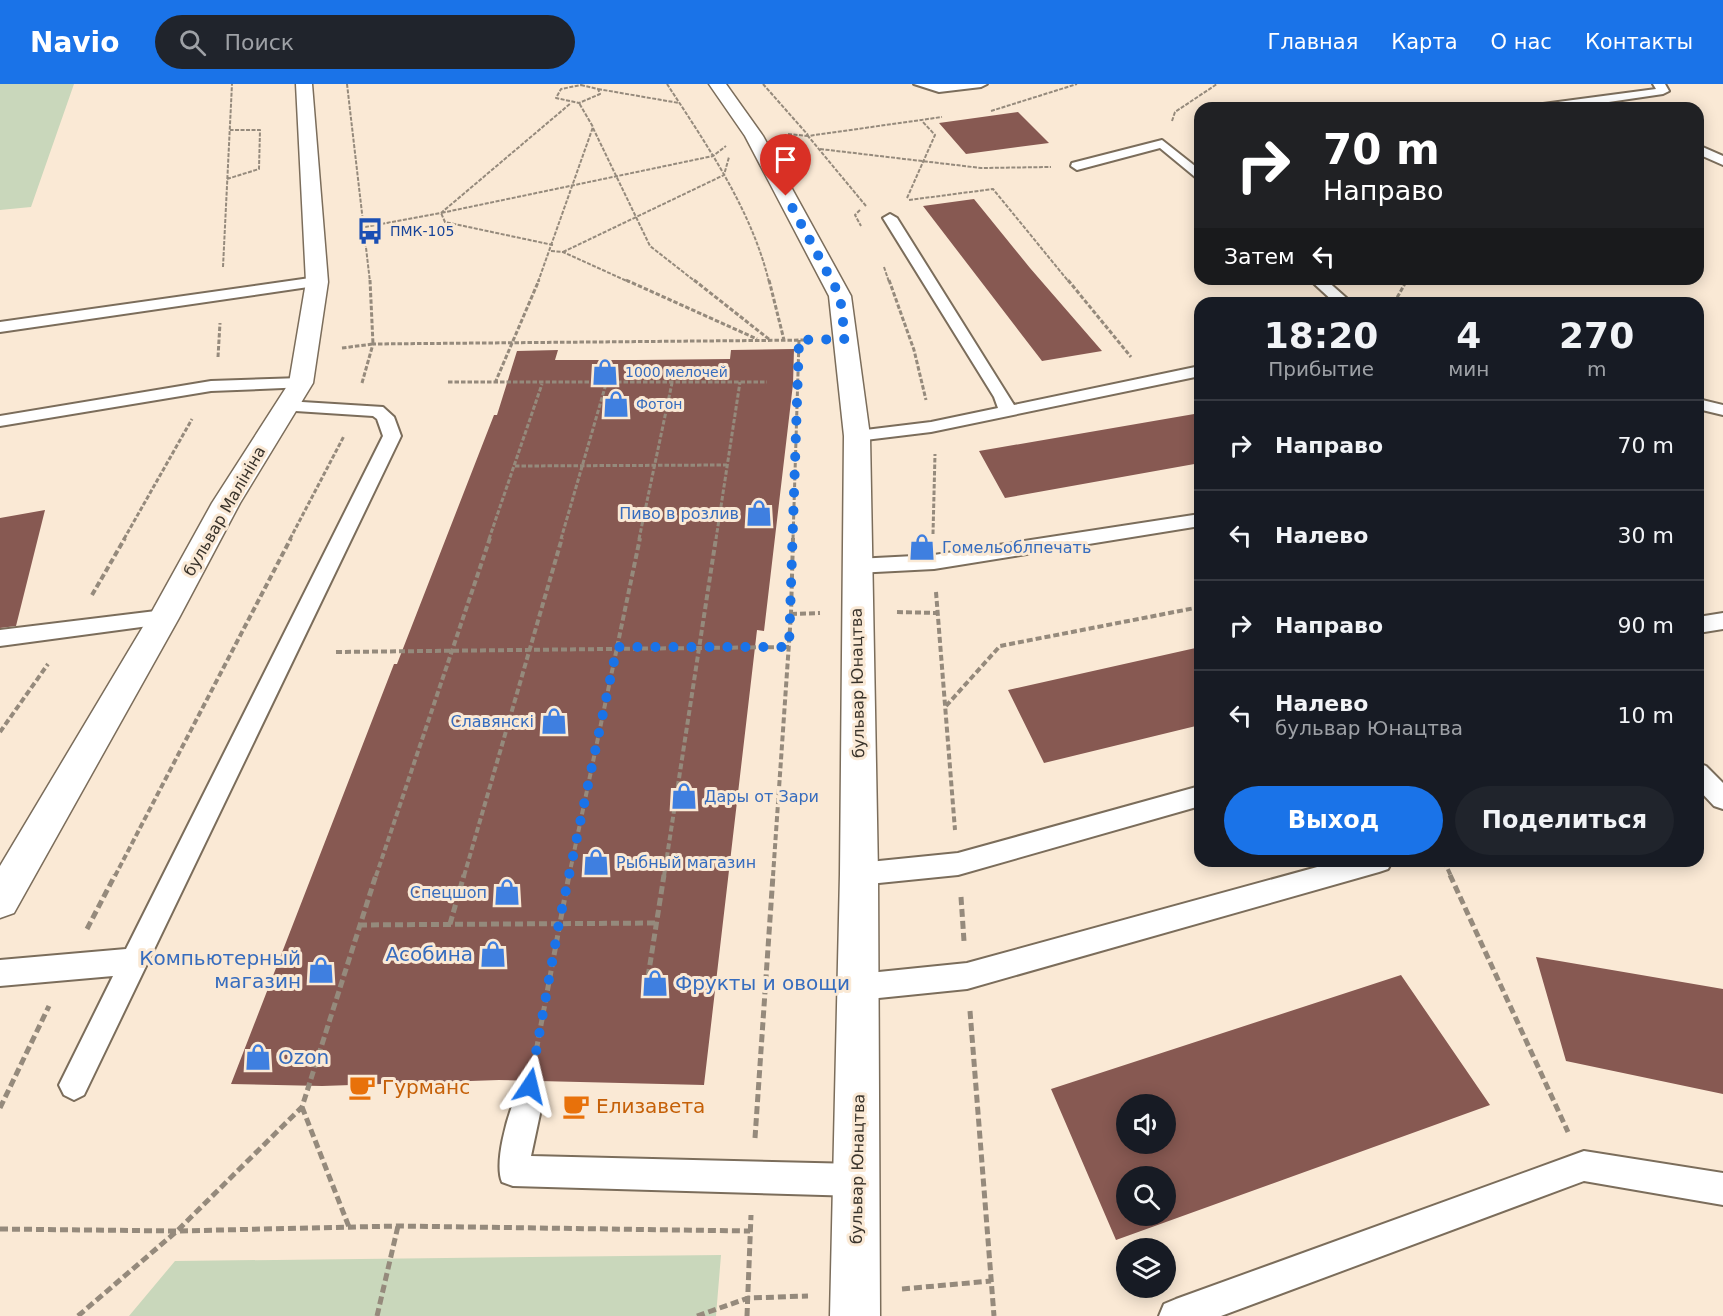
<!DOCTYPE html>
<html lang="ru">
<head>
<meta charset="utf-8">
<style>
  body { margin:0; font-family:"DejaVu Sans",sans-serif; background:#20242c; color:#f1f3f6; height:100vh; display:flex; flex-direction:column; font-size:22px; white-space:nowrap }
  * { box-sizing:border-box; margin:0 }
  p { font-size:20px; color:#9ea1a6 }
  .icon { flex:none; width:33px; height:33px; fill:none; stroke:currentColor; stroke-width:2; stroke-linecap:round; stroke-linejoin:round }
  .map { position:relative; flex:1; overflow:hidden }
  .sheet { position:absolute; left:1194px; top:213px; width:510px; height:570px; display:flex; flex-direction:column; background:#171b24; border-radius:18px; box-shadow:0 3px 15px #0003 }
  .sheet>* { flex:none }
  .guide { position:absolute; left:1194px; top:18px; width:510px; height:183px; border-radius:18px; box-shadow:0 3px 15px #0003; background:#202124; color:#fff; overflow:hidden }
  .fabs { position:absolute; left:1116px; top:1010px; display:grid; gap:12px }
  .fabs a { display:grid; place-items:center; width:60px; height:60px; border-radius:50%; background:#171b24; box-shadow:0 3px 15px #0003; font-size:30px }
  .pin { position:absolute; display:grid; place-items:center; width:51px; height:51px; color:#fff; margin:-62px -26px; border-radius:50% 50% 50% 0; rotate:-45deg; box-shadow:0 0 6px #0007 }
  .pin .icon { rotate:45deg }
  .me { position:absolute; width:66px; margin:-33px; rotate:10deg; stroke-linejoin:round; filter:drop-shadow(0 0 4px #0008) }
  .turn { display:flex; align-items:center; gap:21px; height:126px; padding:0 30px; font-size:27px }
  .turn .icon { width:78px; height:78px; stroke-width:2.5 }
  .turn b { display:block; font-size:42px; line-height:51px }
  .then { display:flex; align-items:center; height:57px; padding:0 30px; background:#0003; gap:12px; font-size:22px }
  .eta { display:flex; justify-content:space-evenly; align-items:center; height:102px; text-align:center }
  .eta b { font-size:36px; font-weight:800; line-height:42px }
  .cta { display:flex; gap:12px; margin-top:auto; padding:12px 30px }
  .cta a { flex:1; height:69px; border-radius:36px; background:#1a73e8; color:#fff; font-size:24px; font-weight:800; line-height:69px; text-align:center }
  .cta a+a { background:#20242c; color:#f1f3f6 }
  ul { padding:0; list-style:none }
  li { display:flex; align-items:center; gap:18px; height:90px; padding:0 30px; border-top:2px solid #363941 }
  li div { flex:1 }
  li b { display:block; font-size:22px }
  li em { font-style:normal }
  header { display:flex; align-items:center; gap:36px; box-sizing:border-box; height:84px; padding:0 30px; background:#1a73e8; color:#fff }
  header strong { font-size:28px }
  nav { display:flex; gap:33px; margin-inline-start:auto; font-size:21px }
  .search { width:420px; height:54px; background:#20242c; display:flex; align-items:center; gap:15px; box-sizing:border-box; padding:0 21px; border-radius:33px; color:#9ea1a6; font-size:22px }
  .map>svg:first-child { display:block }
  .green { fill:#c9d7bb }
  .building { fill:#875952; fill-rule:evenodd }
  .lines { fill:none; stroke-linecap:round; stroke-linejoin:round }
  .lane-casing { stroke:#7b6d5b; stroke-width:4 }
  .secondary-casing { stroke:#7b6d5b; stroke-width:3 }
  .path-far3 { stroke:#958a7c; stroke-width:2; stroke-dasharray:4 1.5; stroke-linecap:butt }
  .path-far2 { stroke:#958a7c; stroke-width:3; stroke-dasharray:4.5 2; stroke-linecap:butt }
  .path-far1 { stroke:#958a7c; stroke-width:4; stroke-dasharray:6 3; stroke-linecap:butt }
  .path { stroke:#958a7c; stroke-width:5; stroke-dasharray:8 4; stroke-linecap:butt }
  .lane { fill:#fff; fill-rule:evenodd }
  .secondary { fill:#fff; fill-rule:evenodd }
  .route { stroke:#1a73e8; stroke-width:10; stroke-dasharray:0 18 }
  .labels { text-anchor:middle; stroke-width:6; stroke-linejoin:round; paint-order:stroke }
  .far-transit-label { font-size:14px; fill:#164399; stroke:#fae9d5; text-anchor:start }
  .far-shop-label { font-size:14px; fill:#366cbe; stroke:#fae9d5; text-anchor:start }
  .street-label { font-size:16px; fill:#39332b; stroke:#fae9d5 }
  .shop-label { font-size:16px; fill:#366cbe; stroke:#fae9d5; text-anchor:end }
  .near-shop-label { font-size:20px; fill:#366cbe; stroke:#fae9d5; text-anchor:end }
  .near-food-label { font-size:20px; fill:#c56008; stroke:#fae9d5; text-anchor:start }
</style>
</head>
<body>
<header>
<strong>Navio</strong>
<div class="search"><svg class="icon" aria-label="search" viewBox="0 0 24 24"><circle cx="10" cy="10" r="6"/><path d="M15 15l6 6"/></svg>Поиск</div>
<nav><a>Главная</a><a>Карта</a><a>О нас</a><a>Контакты</a></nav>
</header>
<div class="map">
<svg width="1723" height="1232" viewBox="0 0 1723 1232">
  <rect width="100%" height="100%" fill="#fae9d5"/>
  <path class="green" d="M0 0H74L31 123 0 126Z
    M721 1171 716 1232H129L175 1177Z"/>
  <path class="building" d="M1018 28 1049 59 966 70 939 39Z
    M974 115 1030 184 1102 267 1042 277 923 122Z
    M794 265 793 300 764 547 757 546 704 1001 499 996 322 1002 231 1000 394 580H397L494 331H497L517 267 558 266 555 276H636L730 275 731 266Z
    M1200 329V379L1005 414 979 367Z
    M45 426 16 542 0 544V434Z
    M1200 563V641L1044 679 1008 606Z
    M1536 873 1723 905V1010L1566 977Z
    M1401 891 1490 1021 1116 1156 1051 1005ZM1126 1020H1166V1059H1126ZM1126 1092H1166V1131H1126Z"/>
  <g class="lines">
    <defs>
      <path id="lane" d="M914 0H987L981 3 939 8Z
        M1653 0H1665L1669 7 1663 10 1568 24H1537L1543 20 1656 5Z
        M1162 56 1200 86V97L1160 64 1077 86 1071 82 1072 79Z
        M1698 61 1723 72V81L1698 70Z
        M890 130 897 134 1014 321 1200 282V292L931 348 857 357 851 356 848 352 857 347 931 338 998 324 994 313 883 134Z
        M317 193 322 195 325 198 322 201 0 248V238Z
        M1309 195H1325L1352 219H1335Z
        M301 294 307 295 309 299 307 303 211 307 0 342V332L211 297Z
        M1698 315 1723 321V331L1698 325Z
        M286 317 383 323 394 333 401 352 84 1011 74 1016 64 1011 59 1001 113 892 0 902V876L126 865 383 352 377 335 373 332 280 326 277 322Z
        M1200 430V442L934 485 856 489 849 487 846 482 849 477 856 475 934 471Z
        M164 526 171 529 175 534 171 539 0 562V546Z
        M1723 529V545L1698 549V533Z
        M1698 679 1706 682 1723 699V725L1714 722 1698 705Z
        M1200 702V722L958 791 859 801 850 798 846 790 850 782 859 779 958 769Z
        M1339 777H1392L1388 785 1379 788 967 905 859 916 849 912 845 903 849 894 859 890 967 879Z
        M526 1010 537 1014 541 1025 531 1072 857 1080 868 1085 873 1096 868 1107 857 1112 513 1102 502 1098C494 1079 507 1034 515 1014Z
        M1584 1067 1723 1089V1121L1584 1097 1221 1232H1159L1164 1220 1176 1215Z"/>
      <path id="secondary" d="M296 0H312L328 198 313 299 240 419 179 534 14 829 0 834V782L150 531 212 419 289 299 306 198Z
        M709 0H726L763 52 851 212 870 352 878 790 880 1232H830L840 790 844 352 829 212 745 52Z"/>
    </defs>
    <use href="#lane" class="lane-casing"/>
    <use href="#secondary" class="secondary-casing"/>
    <path class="path-far3" d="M347 0 370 198
      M667 0C707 61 752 127 769 198
      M763 0 808 51
      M581 1 598 5 600 10 579 19 556 14 561 5Z
      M598 5 679 19
      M991 27 1077 0
      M1172 37 1175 28 1217 0
      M593 44 650 162 696 198
      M788 50 808 52
      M820 65 981 84 1051 83
      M227 95 259 85 260 46H230
      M907 114 935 51 922 37
      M909 116 993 105 1069 198
      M866 122 808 52 942 33
      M860 126 855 131 861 142
      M365 143 441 129 571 19
      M553 161 445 138 441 129 713 72 726 62
      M551 167 563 168 629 198
      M563 168 724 91 729 73
      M223 183 232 0
      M884 183 889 198
      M538 198 593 43 579 19
      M1406 198 1408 195"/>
    <path class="path-far2" d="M626 196 757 255
      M694 196 770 256
      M769 196 784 256
      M889 196 914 266 926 316
      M1068 196 1131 273
      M1394 219 1407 196
      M342 264 373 260 370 196
      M218 273 220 239
      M448 298H767
      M362 299 373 260 811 256
      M495 299 539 196
      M515 382 727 381
      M933 450 935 370
      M124 455 192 335
      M290 455 344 352
      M489 455 542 300
      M561 455 606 300
      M639 455 672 299
      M716 455 740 298
      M793 455 799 256"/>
    <path class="path-far1" d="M936 508 955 746
      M92 511 125 454
      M897 528 937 529
      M791 530 820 529
      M336 568 789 563
      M946 622 1000 562 1200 523
      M0 648 48 580
      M1444 777 1451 792
      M115 792 291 454
      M376 792 490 454
      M464 792 562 454
      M569 792 640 454
      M664 792 716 454
      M773 792 791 530 793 454"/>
    <path class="path" d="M1450 791 1568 1048
      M961 813 964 857
      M450 840 464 791
      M359 841 657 839
      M87 845 115 791
      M648 893 664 791
      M970 927 994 1232
      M532 989 569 791
      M302 1023 349 1143
      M0 1024 49 922
      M755 1054 773 791
      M0 1145 177 1147 398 1142 750 1147
      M902 1205 991 1197
      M78 1232 177 1147 302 1023 376 791
      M377 1232 398 1142
      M697 1232 748 1214 808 1212
      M747 1232 751 1131"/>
    <use href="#lane" class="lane"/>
    <use href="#secondary" class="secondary"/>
  </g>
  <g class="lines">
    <path class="route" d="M530 1002 559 839 617 563H789L799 256 845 255 840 212 786 112"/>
  </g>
  <defs>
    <symbol id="bus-bare" viewBox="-9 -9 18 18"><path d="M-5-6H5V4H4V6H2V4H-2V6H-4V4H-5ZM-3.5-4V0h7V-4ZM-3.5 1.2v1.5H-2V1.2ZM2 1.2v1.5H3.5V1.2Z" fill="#1a4fb4" stroke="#fae9d5" stroke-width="2.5" paint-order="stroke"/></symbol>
    <symbol id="shop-bare" viewBox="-9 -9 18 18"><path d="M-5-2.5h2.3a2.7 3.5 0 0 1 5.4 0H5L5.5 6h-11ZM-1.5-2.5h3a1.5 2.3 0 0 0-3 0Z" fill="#3f7fe0" stroke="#fae9d5" stroke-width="2.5" paint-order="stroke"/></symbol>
    <symbol id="cafe-bare" viewBox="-9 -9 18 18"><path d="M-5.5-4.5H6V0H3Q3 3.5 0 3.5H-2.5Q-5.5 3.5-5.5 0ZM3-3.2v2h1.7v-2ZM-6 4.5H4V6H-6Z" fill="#e8710a" stroke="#fae9d5" stroke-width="2.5" paint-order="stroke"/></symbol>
  </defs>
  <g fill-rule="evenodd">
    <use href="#bus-bare" x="351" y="128" width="38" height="38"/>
    <use href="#shop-bare" x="586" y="269" width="38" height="38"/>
    <use href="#shop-bare" x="597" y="301" width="38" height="38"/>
    <use href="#shop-bare" x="740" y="410" width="38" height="38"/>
    <use href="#shop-bare" x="903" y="444" width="38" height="38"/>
    <use href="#shop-bare" x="535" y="618" width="38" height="38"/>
    <use href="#shop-bare" x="665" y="693" width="38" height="38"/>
    <use href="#shop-bare" x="577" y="759" width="38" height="38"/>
    <use href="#shop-bare" x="488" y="789" width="38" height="38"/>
    <use href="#shop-bare" x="474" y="851" width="38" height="38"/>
    <use href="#shop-bare" x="302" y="867" width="38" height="38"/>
    <use href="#shop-bare" x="636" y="880" width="38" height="38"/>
    <use href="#shop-bare" x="239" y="954" width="38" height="38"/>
    <use href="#cafe-bare" x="343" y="984" width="38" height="38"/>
    <use href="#cafe-bare" x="557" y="1003" width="38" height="38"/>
  </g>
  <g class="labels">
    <g class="far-transit-label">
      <text x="390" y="152">ПМК-105</text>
    </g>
    <g class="far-shop-label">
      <text x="625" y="293">1000 мелочей</text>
      <text x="636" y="325">Фотон</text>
    </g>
    <g class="street-label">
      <text transform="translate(224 427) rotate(-60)" y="6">бульвар Малініна</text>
      <text transform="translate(857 599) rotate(-91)" y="6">бульвар Юнацтва</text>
      <text transform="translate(857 1085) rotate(-89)" y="6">бульвар Юнацтва</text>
    </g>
    <g class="shop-label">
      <text x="739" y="435">Пиво в розлив</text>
      <text x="942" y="469" text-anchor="start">Гомельоблпечать</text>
      <text x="534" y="643">Славянскі</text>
      <text x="704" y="718" text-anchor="start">Дары от Зари</text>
      <text x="616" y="784" text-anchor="start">Рыбный магазин</text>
      <text x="487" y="814">Спецшоп</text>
    </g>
    <g class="near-shop-label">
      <text x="473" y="877">Асобина</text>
      <text x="301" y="881">Компьютерный<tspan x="301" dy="23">магазин</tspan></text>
      <text x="675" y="906" text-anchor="start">Фрукты и овощи</text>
      <text x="278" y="980" text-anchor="start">Ozon</text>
    </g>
    <g class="near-food-label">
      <text x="382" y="1010">Гурманс</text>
      <text x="596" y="1029">Елизавета</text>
    </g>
  </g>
</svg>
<div class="fabs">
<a><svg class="icon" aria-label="sound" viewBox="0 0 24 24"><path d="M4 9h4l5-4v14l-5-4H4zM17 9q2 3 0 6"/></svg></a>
<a><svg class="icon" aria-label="search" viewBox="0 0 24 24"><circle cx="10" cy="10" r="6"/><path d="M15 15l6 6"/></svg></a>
<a><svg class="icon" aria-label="layers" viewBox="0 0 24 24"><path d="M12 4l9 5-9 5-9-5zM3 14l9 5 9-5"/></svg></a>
</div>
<div class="pin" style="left:786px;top:112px;background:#d93025"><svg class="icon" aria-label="arrive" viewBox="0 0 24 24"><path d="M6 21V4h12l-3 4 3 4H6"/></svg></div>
<svg class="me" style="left:530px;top:1002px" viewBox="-20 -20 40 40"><path d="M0-17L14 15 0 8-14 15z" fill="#1a73e8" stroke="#fff" stroke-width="4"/></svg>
<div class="guide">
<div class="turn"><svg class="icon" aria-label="right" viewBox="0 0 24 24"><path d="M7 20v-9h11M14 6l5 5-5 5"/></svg><div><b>70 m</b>Направо</div></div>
<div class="then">Затем<svg class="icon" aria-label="left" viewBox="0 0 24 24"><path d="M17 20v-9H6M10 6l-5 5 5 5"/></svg></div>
</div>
<section class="sheet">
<div class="eta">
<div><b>18:20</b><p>Прибытие</p></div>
<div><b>4</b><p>мин</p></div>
<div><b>270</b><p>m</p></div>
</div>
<ul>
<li><svg class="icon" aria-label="right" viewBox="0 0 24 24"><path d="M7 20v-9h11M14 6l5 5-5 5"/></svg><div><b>Направо</b></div><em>70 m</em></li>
<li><svg class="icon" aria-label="left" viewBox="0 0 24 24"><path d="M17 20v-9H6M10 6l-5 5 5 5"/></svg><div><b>Налево</b></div><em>30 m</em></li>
<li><svg class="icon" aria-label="right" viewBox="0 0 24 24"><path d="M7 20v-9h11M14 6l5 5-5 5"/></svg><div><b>Направо</b></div><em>90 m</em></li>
<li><svg class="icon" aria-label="left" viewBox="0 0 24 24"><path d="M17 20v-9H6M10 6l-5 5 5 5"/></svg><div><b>Налево</b><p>бульвар Юнацтва</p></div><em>10 m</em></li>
</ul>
<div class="cta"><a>Выход</a><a>Поделиться</a></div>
</section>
</div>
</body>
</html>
